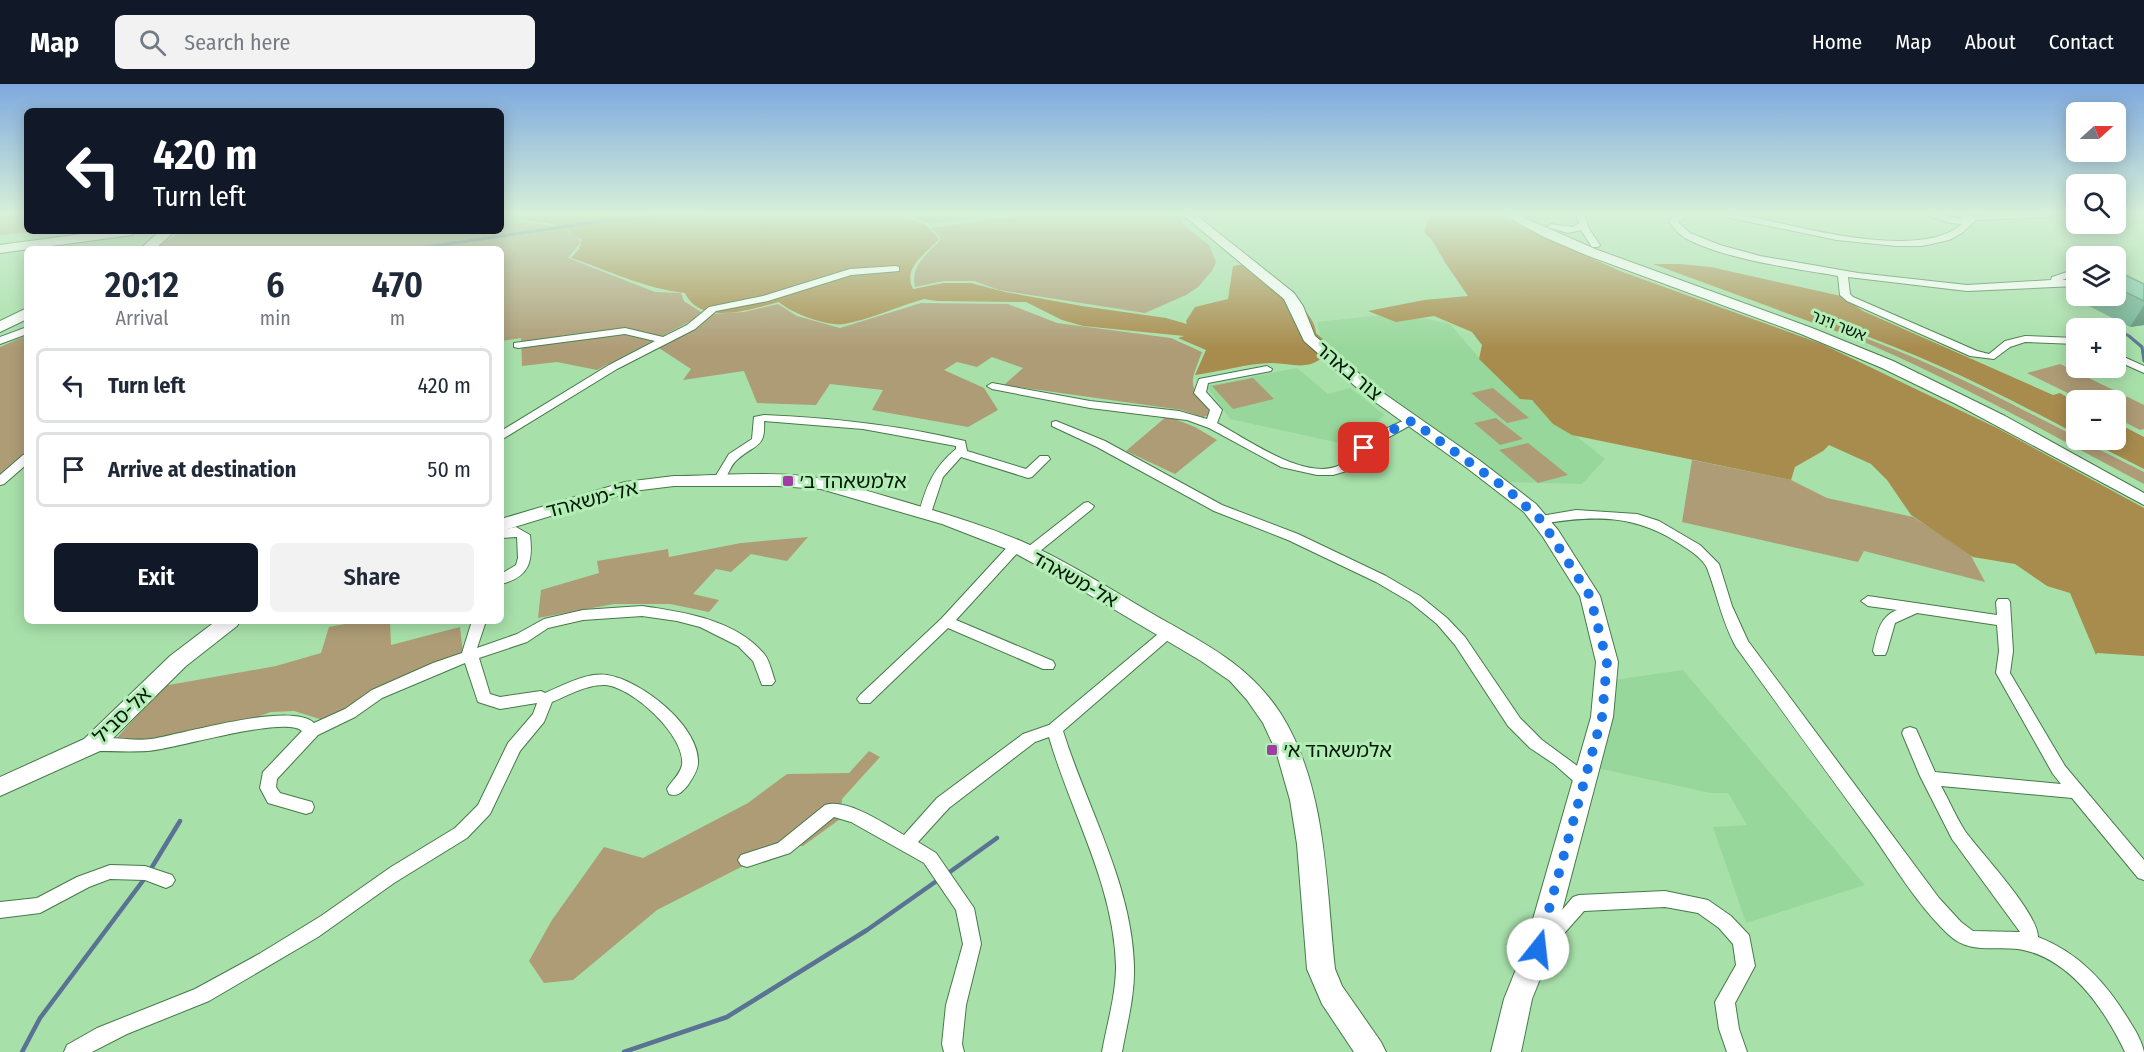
<!DOCTYPE html>
<html lang="en">
<head>
<meta charset="utf-8">
<style>
  body { margin:0; font-family:"Fira Sans Condensed","Noto Sans Hebrew",sans-serif; background:#f2f2f3; color:#1f2937; height:100vh; display:flex; flex-direction:column; font-size:22px; white-space:nowrap }
  * { box-sizing:border-box; margin:0 }
  p { font-size:20px; color:#747a83 }
  .icon { flex:none; width:33px; height:33px; fill:none; stroke:currentColor; stroke-width:2; stroke-linecap:round; stroke-linejoin:round }
  .map { position:relative; flex:1; overflow:hidden }
  .sheet { position:absolute; left:24px; top:162px; width:480px; height:378px; display:flex; flex-direction:column; background:#fff; border-radius:9px; box-shadow:0 3px 15px #0003 }
  .sheet>* { flex:none }
  .banner { position:absolute; left:24px; top:24px; width:480px; height:126px; border-radius:9px; box-shadow:0 3px 15px #0003; background:#111827; color:#fff; overflow:hidden }
  .needle { width:39px; rotate:69deg }
  .buttons { position:absolute; left:2066px; top:18px; display:grid; gap:12px }
  .buttons a { display:grid; place-items:center; width:60px; height:60px; border-radius:9px; background:#fff; box-shadow:0 3px 15px #0003; font-size:30px }
  .pin { position:absolute; display:grid; place-items:center; width:51px; height:51px; color:#fff; margin:-26px; border-radius:12px; box-shadow:0 3px 9px #0006 }
  .me { position:absolute; width:66px; margin:-33px; rotate:16deg; stroke-linejoin:round; filter:drop-shadow(0 0 4px #0008) }
  .turn { display:flex; align-items:center; gap:21px; height:126px; padding:0 30px; font-size:27px }
  .turn .icon { width:78px; height:78px; stroke-width:2.5 }
  .turn b { display:block; font-size:42px; line-height:51px }
  .eta { display:flex; justify-content:space-evenly; align-items:center; height:102px; text-align:center }
  .eta b { font-size:36px; font-weight:600; line-height:42px }
  .primary-button { display:flex; gap:12px; margin-top:auto; padding:12px 30px }
  .primary-button a { flex:1; height:69px; border-radius:9px; background:#111827; color:#fff; font-size:24px; font-weight:600; line-height:69px; text-align:center }
  .primary-button a+a { background:#f2f2f3; color:#1f2937 }
  ul { padding:0; list-style:none }
  li { display:flex; align-items:center; gap:18px; height:75px; margin:0 12px 9px; padding:0 18px; border:3px solid #e0e1e3; border-radius:9px }
  li div { flex:1 }
  li b { display:block; font-size:22px }
  li em { font-style:normal }
  header { display:flex; align-items:center; gap:36px; box-sizing:border-box; height:84px; padding:0 30px; background:#111827; color:#fff }
  header strong { font-size:28px }
  nav { display:flex; gap:33px; margin-inline-start:auto; font-size:21px }
  .search { width:420px; height:54px; background:#f2f2f3; display:flex; align-items:center; gap:15px; box-sizing:border-box; padding:0 21px; border-radius:9px; color:#747a83; font-size:22px }
  .map>svg:first-child { display:block }
  .built { fill:#98d79b }
  .green { fill:#ae9c76 }
  .forest { fill:#a88c4e }
  .lines { fill:none; stroke-linecap:round; stroke-linejoin:round }
  .stream-far1 { stroke:#5a7293; stroke-width:3 }
  .stream { stroke:#5a7293; stroke-width:4.5 }
  .street-casing { stroke:#457a49; stroke-width:2 }
  .secondary-casing { stroke:#457a49; stroke-width:2 }
  .primary-casing { stroke:#457a49; stroke-width:2 }
  .street { fill:#fff; fill-rule:evenodd }
  .secondary { fill:#fff; fill-rule:evenodd }
  .primary { fill:#fff; fill-rule:evenodd }
  .wall { fill:#6cad91 }
  .shaded-wall { fill:#588d76 }
  .building { fill:#7ec9a9; stroke:#588d76; stroke-width:1.5 }
  .route { stroke:#1a73e8; stroke-width:10; stroke-dasharray:0 18 }
  .poi-dot { fill:#9f3da4; stroke:#b4eeb7; stroke-width:2 }
  .labels { text-anchor:middle; stroke-width:6; stroke-linejoin:round; paint-order:stroke }
  .far-street-label { font-size:16px; fill:#031805; stroke:#b4eeb7 }
  .street-label { font-size:20px; fill:#031805; stroke:#b4eeb7 }
  .poi-label { font-size:20px; fill:#031805; stroke:#b4eeb7; text-anchor:start }
</style>
</head>
<body>
<header>
<strong>Map</strong>
<div class="search"><svg class="icon" aria-label="search" viewBox="0 0 24 24"><circle cx="10" cy="10" r="6"/><path d="M15 15l6 6"/></svg>Search here</div>
<nav><a>Home</a><a>Map</a><a>About</a><a>Contact</a></nav>
</header>
<div class="map">
<svg width="2144" height="968" viewBox="0 0 2144 968">
  <rect width="100%" height="100%" fill="#a8e0aa"/>
  <path class="built" d="M1400 229 1450 240 1479 274 1605 375 1582 400 1510 398 1385 314 1323 263 1317 238Z
    M1297 284 1328 310 1350 304 1385 331 1359 351 1363 357 1353 362 1230 335 1206 302Z
    M1683 586 1865 801 1746 839 1713 743 1747 741 1728 709H1710L1597 684 1613 596Z"/>
  <path class="green" d="M0 130H27V147H43L0 151Z
    M501 130C507 132 513 135 519 137 540 142 567 138 581 158L568 174 655 208 681 209 684 217 704 230 597 286 557 278 522 282 521 254 501 257V165H151L184 147H501Z
    M907 130H1003L930 140 906 131Z
    M1033 130H1179L1182 140 1209 161 1216 178 1212 187 1198 203 1186 211 1145 229 999 206 974 197H944L915 203C910 181 928 170 941 155L931 144Z
    M921 219 1008 220 1057 239 1171 254 1202 268C1188 305 1189 298 1212 330L1203 333 1182 326 1004 301 1023 284 992 273 977 283 957 278 944 286 984 304 998 326 968 343 872 326 883 306 830 300 816 321 757 319 744 287 683 296 691 285 659 264 688 249 711 230 744 228 778 220 797 232 840 244Z
    M1848 248C1927 275 2002 315 2076 353V356H2080L2144 388V400C2046 348 1950 293 1847 251Z
    M27 251V369L0 391V263Z
    M2060 280 2144 321V345L2140 346 2115 333V316H2082L2027 289Z
    M1253 294 1274 315 1233 325 1212 302Z
    M1493 304 1529 334 1507 339 1471 309Z
    M1167 332 1195 343 1217 356 1175 390 1126 367Z
    M1496 334 1523 355 1500 361 1474 339Z
    M1528 359 1568 391 1538 399 1499 366Z
    M1692 376 1791 396 1827 414 1913 433 1969 468 1985 498 1864 467 1858 478 1682 438Z
    M808 453 787 477 751 470 731 488 716 485 693 510 719 516 709 528 670 520H614L538 534 541 506 599 489 597 477 668 465 669 473 741 459Z
    M361 537H390L391 561 460 543 463 569 349 627 323 636 294 627 271 628 234 641 138 664 116 655 163 602 276 582 321 569 329 543Z
    M869 667 880 673 842 715 840 735 803 762 786 760 657 826 573 896 544 899 529 877 552 836 604 763 643 774 748 719 787 690 849 689Z"/>
  <path class="forest" d="M506 130H902L900 132 925 140 939 155C926 170 902 183 913 205L944 199H971L1005 208 1082 222 1166 234 1187 240 1186 237 1195 223 1228 215 1233 182 1250 179C1268 194 1316 226 1316 249L1324 256 1316 260 1322 274C1305 287 1291 279 1272 279 1247 279 1220 288 1195 291L1206 266 1178 254 1184 252 1083 242 1062 236 1026 218 937 217 924 215C899 222 868 236 844 240 829 243 790 229 779 218 752 225 701 243 685 209 645 205 608 186 571 174L579 165 582 156C575 152 570 146 562 143 544 136 524 139 506 130Z
    M1430 130H1493L1620 187 1822 260 1999 345 2144 424V572L2097 569 2096 571 2070 509 2047 502 2015 480 1973 473 1911 431 1887 396 1871 380 1829 361 1823 367 1795 383 1791 396 1572 351 1553 340 1532 316 1520 315 1479 275 1482 261 1472 248 1434 232 1396 238 1368 227 1424 216 1468 212 1446 180 1432 156 1424 148Z
    M1653 180H1680L1711 183 1841 212 1863 227 2053 311 2060 309 2076 318V350C2001 310 1924 271 1843 244L1841 249Z
    M2115 338 2144 353V385L2087 356H2115Z"/>
  <g class="lines">
    <path class="stream-far1" d="M413 165 609 136 698 130
      M2103 238 2129 252 2142 263 2144 277"/>
    <path class="stream" d="M149 788 180 737
      M947 790 997 754
      M22 968 40 934 145 794
      M624 968 727 933 867 846 938 796"/>
    <defs>
      <path id="street" d="M1576 130H1584L1589 145 1600 161 1598 163H1592L1581 146 1568 149 1547 143 1551 140 1573 143 1579 139Z
        M1678 130H1689L1678 138 1690 149 1720 161 1760 172 1858 189 1967 201 2051 196 2052 193 2076 185V191L2062 196H2076V202L1967 207 1848 193 1850 210 1853 213 1977 267 1989 270 2005 257 2025 252 2076 254V260L2025 258 2010 263 1994 275 1970 272 1847 217 1840 211 1838 192C1792 184 1727 176 1685 154 1679 150 1673 143 1669 138L1673 132Z
        M1722 130H1738C1791 140 1918 179 1962 140L1950 139 1924 130H1937L1963 135 1957 130 1969 132 2056 130 2052 133 1976 136 1962 149 1949 156 1922 162H1896L1837 156 1726 133Z
        M896 182 899 183V187L851 191 768 217 716 227 695 245 617 285 501 356V347L609 281 655 257 625 250 518 264 514 263V259L625 244 663 253 687 241 709 223 763 212 850 185Z
        M27 243V250L0 260V253Z
        M2115 269 2144 282V289L2115 276Z
        M1267 282 1272 285 1271 287 1208 299 1206 308 1222 326 1217 339C1247 355 1306 398 1340 381 1348 378 1351 370 1357 365 1371 351 1390 342 1408 335L1412 334 1418 337 1380 358 1350 386 1333 391H1317L1281 383 1209 344 1187 336 1090 324 992 305 987 302 992 299 1090 317 1179 327 1207 335 1210 326 1194 309 1199 295Z
        M764 331C832 334 899 341 965 357L967 367 1026 385 1040 372H1048L1050 375 1032 393 1028 394 961 373 943 393 931 429 925 433 919 429C926 402 934 383 956 365V362L863 345 764 337C766 365 754 360 738 375 730 381 728 392 722 401H714L712 398 729 370 752 355 754 333Z
        M1056 337 1105 357 1222 421 1298 450 1386 492 1420 512 1447 534 1465 553 1520 634 1542 656 1591 692 1593 697 1591 702 1585 703 1579 702 1554 680 1530 664 1508 642 1455 561 1437 540 1410 518 1376 498 1288 456 1214 427 1097 363 1052 342V338Z
        M27 370V380L4 400 0 401V391L23 371Z
        M1088 418 1094 422 1092 425 1034 472H1024L1022 469 1024 466 1084 419Z
        M1576 426 1637 430 1659 437 1700 461 1719 480 1732 522 1748 557 1939 814 1961 838 1973 847 2020 848 1952 755 1920 692 1902 649 1904 645 1910 643 1916 645 1935 688 2061 700 2053 690 1996 589 1999 567 1997 541 1917 529 1895 539 1887 567 1885 571H1875L1873 567C1877 550 1879 533 1897 526L1868 522 1861 517 1868 512 1997 531 1996 518 1998 515H2008L2010 518 2013 567 2010 589 2065 682 2144 776V796L2138 794 2072 714 1941 702C1949 716 1956 733 1965 747 1981 769 2038 829 2038 853 2080 869 2108 901 2130 938 2136 947 2142 958 2144 968H2125C2104 924 2069 873 2018 865 1993 862 1969 870 1949 851 1917 821 1894 781 1869 746 1824 685 1780 624 1736 563 1722 538 1717 510 1707 484 1703 475 1691 467 1683 462 1636 430 1595 431 1541 440L1535 436 1541 432Z
        M516 443 530 451C533 477 530 493 501 500V490L516 481 518 474 517 453 501 454V446Z
        M1016 458 1021 459 1023 462 1021 465 956 536 1053 577 1055 581 1053 585H1043L948 544 870 619H860L857 615 860 611 941 535 1011 459Z
        M642 522C684 528 737 536 765 571 770 578 772 589 775 597L772 601H762L753 577 738 562 700 543 677 537 642 532 583 536 548 544 527 558 479 574 490 610 500 613 541 607 545 609C564 601 587 588 607 591 641 596 701 643 698 680 697 688 692 695 688 701 682 708 678 713 669 710L667 705C671 697 680 691 682 681 686 652 633 604 606 601 587 600 569 611 552 618L544 638 520 667 490 730 467 754 394 799 318 853 209 917 127 950 92 968H64L67 961 97 944 195 905 259 870 321 832 391 783 455 744 478 721 508 659 533 630 537 619 500 625 478 618 465 579 382 614 355 633 318 651 277 695 276 703 280 709 312 718 314 723 312 728 306 730 268 719 260 704 263 688 302 647C285 631 176 665 148 667 130 668 110 667 92 667L86 665 84 661 86 657C107 650 130 658 151 655 183 650 291 617 314 639L345 625 372 606 433 579 462 569 472 537H486L477 564 517 550 544 535 583 526Z
        M1169 543 1174 545 1176 548 1174 551 1063 647C1087 724 1132 800 1134 882 1135 911 1127 940 1122 968H1102C1107 940 1116 911 1116 882 1114 801 1071 729 1049 653L1035 658 949 724 918 758 936 769 974 824 981 860 966 921 962 960 964 968H944L942 960 946 921 963 860 956 826 924 779 851 738 834 733 790 769 747 783 741 781 738 776 741 771 778 759 825 721C847 714 885 740 904 751L937 714 1023 650 1049 641 1164 545Z
        M110 781 145 782 172 791 175 796 172 801 166 804 145 796 110 795 89 803 40 829 0 834V818L37 814 77 793Z
        M1665 807 1708 816 1731 832 1749 851 1755 882 1735 919 1739 945 1747 968H1727L1719 945 1715 918 1736 881 1733 860 1719 844 1698 829 1665 823 1584 827 1553 862 1546 864 1539 862 1537 856 1573 813 1579 811Z"/>
      <path id="secondary" d="M1182 130H1195L1294 209 1303 222 1315 252 1376 304 1479 376 1536 420 1558 446 1600 512 1618 578 1613 633 1552 865 1532 915 1521 968H1491L1504 915 1525 863 1591 633 1596 578 1580 512 1543 453 1524 428 1467 384 1364 310 1304 257 1284 215Z
        M1501 130H1516L1595 165 1812 244 1893 277 2005 332 2144 409V421L1956 320 1882 284 1801 250 1586 171 1544 153Z
        M104 147H138L132 151 0 169V161Z
        M674 392C720 392 780 386 824 395 846 400 867 407 888 413 933 426 978 439 1021 457 1067 477 1110 505 1153 530 1203 559 1248 579 1281 630 1327 703 1326 802 1335 885L1342 902 1381 958 1386 968H1354L1322 920 1307 885 1297 760 1290 716 1276 667 1263 639 1247 616 1230 597 1201 577 1073 501 1009 466 942 440 821 405 778 402H674L633 407 501 447V435L625 398Z
        M216 537H240L237 542 186 582 100 667 0 712V693L84 655 170 572Z"/>
      <path id="primary" d="M160 147H175L155 165H140Z
        M27 224V235L0 248V237Z"/>
    </defs>
    <use href="#street" class="street-casing"/>
    <use href="#secondary" class="secondary-casing"/>
    <use href="#primary" class="primary-casing"/>
    <use href="#street" class="street"/>
    <use href="#secondary" class="secondary"/>
    <use href="#primary" class="primary"/>
  </g>
  <path class="wall" d="M2115 193 2144 200V241L2130 243 2089 222 2095 212H2115Z"/>
  <path class="shaded-wall" d="M2144 221V241L2130 243Z"/>
  <path class="building" d="M2125 191 2144 200V217L2115 203V193Z"/>
  <linearGradient id="sky" x2="0" y2="1"><stop stop-color="#7ea9de"/><stop offset="0.49" stop-color="#d8f1d9"/><stop offset="1" stop-color="#d8f1d9" stop-opacity="0"/></linearGradient>
  <rect width="2144" height="265" fill="url(#sky)"/>
  <g class="lines">
    <path class="route" d="M1364 364 1383 350 1412 337 1508 406 1541 436 1590 512 1607 578 1602 633 1538 865"/>
  </g>
  <g class="poi-dot">
    <rect x="782" y="391" width="12" height="12" rx="3"/>
    <rect x="1266" y="660" width="12" height="12" rx="3"/>
  </g>
  <g class="labels">
    <g class="far-street-label">
      <text transform="translate(1839 241) rotate(22)" y="6">אשר וינר</text>
    </g>
    <g class="street-label">
      <text transform="translate(1349 287) rotate(40)" y="7">צור באהר</text>
      <text transform="translate(592 415) rotate(-15)" y="7">אל-משאהד</text>
      <text transform="translate(1075 495) rotate(29)" y="7">אל-משאהד</text>
      <text transform="translate(122 631) rotate(-44)" y="7">אל-סביל</text>
    </g>
    <g class="poi-label">
      <text x="800" y="404">אלמשאהד ב׳</text>
      <text x="1284" y="673">אלמשאהד א׳</text>
    </g>
  </g>
</svg>
<div class="buttons">
<a><svg class="needle" viewBox="-14 -14 28 28"><path d="M0-13l5 13h-10z" fill="#e53935"/><path d="M0 13l5-13h-10z" fill="#747a83"/></svg></a>
<a><svg class="icon" aria-label="search" viewBox="0 0 24 24"><circle cx="10" cy="10" r="6"/><path d="M15 15l6 6"/></svg></a>
<a><svg class="icon" aria-label="layers" viewBox="0 0 24 24"><path d="M12 4l9 5-9 5-9-5zM3 14l9 5 9-5"/></svg></a>
<a>+</a>
<a>−</a>
</div>
<div class="pin" style="left:1364px;top:364px;background:#d93025"><svg class="icon" aria-label="arrive" viewBox="0 0 24 24"><path d="M6 21V4h12l-3 4 3 4H6"/></svg></div>
<svg class="me" style="left:1538px;top:865px" viewBox="-20 -20 40 40"><circle r="19" fill="#fff"/><path d="M0-13L10 11 0 6-10 11z" fill="#1a73e8"/></svg>
<div class="banner">
<div class="turn"><svg class="icon" aria-label="left" viewBox="0 0 24 24"><path d="M17 20v-9H6M10 6l-5 5 5 5"/></svg><div><b>420 m</b>Turn left</div></div>
</div>
<section class="sheet">
<div class="eta">
<div><b>20:12</b><p>Arrival</p></div>
<div><b>6</b><p>min</p></div>
<div><b>470</b><p>m</p></div>
</div>
<ul>
<li><svg class="icon" aria-label="left" viewBox="0 0 24 24"><path d="M17 20v-9H6M10 6l-5 5 5 5"/></svg><div><b>Turn left</b></div><em>420 m</em></li>
<li><svg class="icon" aria-label="arrive" viewBox="0 0 24 24"><path d="M6 21V4h12l-3 4 3 4H6"/></svg><div><b>Arrive at destination</b></div><em>50 m</em></li>
</ul>
<div class="primary-button"><a>Exit</a><a>Share</a></div>
</section>
</div>
</body>
</html>
